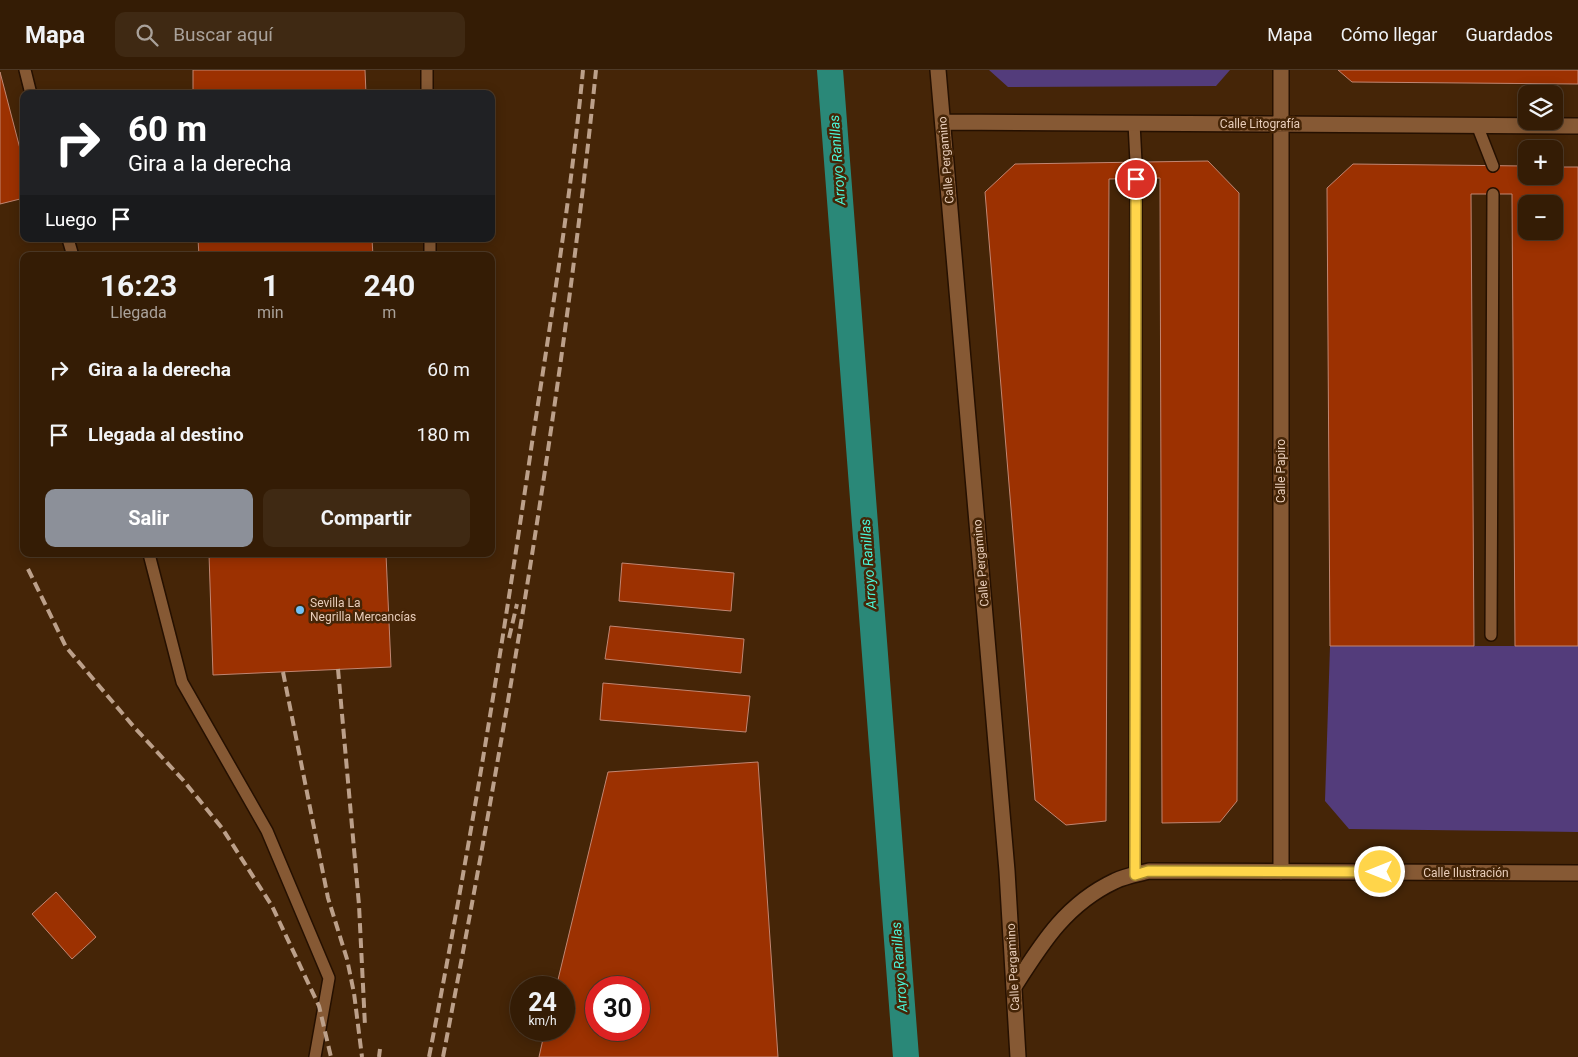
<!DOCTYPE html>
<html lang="es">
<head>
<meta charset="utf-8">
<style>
  body { margin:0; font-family:Roboto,sans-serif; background:#3f2913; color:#f1f3f6; height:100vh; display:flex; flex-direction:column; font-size:19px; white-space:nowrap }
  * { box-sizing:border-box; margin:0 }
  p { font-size:16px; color:#a9a19a }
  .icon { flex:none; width:28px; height:28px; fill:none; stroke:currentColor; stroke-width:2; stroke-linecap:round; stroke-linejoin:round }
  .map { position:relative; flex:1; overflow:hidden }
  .drawer { position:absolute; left:20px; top:182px; width:475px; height:305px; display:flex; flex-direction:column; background:#341c05; border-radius:10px; box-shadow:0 2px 12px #0003,0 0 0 1px #4e3a27 }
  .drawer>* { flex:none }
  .hud { position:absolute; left:20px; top:20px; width:475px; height:152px; border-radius:10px; box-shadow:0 2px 12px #0003,0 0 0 1px #4e3a27; background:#202124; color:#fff; overflow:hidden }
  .controls { position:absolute; left:1518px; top:15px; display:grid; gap:10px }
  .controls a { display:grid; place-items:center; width:45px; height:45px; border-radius:10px; background:#341c05; box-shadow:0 2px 12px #0003,0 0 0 1px #4e3a27; font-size:25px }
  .speed { position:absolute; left:510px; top:906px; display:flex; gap:10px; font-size:25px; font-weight:700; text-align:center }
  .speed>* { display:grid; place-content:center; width:65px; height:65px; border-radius:50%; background:#341c05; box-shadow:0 2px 12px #0003,0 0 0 1px #4e3a27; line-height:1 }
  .speed small { font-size:12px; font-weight:400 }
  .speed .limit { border:8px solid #d22; background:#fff; color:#111 }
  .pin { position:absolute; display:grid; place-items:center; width:42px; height:42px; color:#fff; margin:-21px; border:2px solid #fff; border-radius:50%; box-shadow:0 1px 5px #0007 }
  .me { position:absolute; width:55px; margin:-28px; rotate:270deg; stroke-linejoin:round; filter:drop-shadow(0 0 4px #0008) }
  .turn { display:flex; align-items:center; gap:18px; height:105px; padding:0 25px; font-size:22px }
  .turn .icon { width:65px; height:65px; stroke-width:2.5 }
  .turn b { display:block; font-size:35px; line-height:42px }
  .then { display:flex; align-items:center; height:48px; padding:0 25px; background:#0003; gap:10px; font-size:19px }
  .eta { display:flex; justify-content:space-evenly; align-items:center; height:85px; text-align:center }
  .eta b { font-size:30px; font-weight:700; line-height:35px }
  .cta { display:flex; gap:10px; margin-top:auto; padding:10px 25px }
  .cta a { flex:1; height:58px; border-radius:10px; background:#8c9099; color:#fff; font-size:20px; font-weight:700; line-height:58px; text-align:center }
  .cta a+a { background:#3f2913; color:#f1f3f6 }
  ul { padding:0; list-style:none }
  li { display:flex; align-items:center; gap:15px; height:65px; padding:0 25px }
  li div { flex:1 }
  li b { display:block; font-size:19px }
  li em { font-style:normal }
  header { display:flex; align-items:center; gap:30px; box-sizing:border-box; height:70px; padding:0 25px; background:#341c05; border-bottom:1px solid #4e3a27 }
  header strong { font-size:24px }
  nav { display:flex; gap:28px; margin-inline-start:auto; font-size:18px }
  .search { width:350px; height:45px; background:#3f2913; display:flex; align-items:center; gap:12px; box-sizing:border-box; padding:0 18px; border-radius:10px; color:#a9a19a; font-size:19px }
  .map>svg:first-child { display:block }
  .green { fill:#533c7b }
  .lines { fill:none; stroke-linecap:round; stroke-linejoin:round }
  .canal { stroke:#2a8878; stroke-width:26 }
  .building { fill:#9c3101; stroke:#c18672; fill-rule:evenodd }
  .service-casing { stroke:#251000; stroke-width:14 }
  .minor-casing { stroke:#251000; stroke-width:18 }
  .service { stroke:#865934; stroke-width:11 }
  .minor { stroke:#865934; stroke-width:15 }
  .rail { stroke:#bca08a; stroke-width:4; stroke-dasharray:10 5; stroke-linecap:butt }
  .route-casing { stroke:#a68a30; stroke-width:12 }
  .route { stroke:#ffd54a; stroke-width:9 }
  .poi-dot { fill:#71c1f5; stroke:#452507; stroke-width:2 }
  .labels { text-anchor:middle; stroke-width:5; stroke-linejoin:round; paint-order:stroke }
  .street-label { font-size:12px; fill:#e8cdba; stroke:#452507 }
  .poi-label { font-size:12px; fill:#e8cdba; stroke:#452507; text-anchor:start }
  .water-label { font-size:14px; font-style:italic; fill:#4bf7da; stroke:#452507 }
</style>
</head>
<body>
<header>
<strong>Mapa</strong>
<div class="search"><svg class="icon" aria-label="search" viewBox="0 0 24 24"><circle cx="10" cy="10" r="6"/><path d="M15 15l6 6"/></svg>Buscar aquí</div>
<nav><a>Mapa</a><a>Cómo llegar</a><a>Guardados</a></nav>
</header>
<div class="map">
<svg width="1578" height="987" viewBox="0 0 1578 987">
  <rect width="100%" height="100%" fill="#452507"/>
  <path class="green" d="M989 0H1230L1216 16 1008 17Z
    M1330 576H1578V762L1349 759 1325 731Z"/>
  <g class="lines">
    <path class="canal" d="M830 0 906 987"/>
  </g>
  <path class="building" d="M193 0H365L366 24H193Z
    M1338 0H1578V14L1352 12Z
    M0 2 24 94V128L0 134Z
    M1208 91 1239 123 1237 731 1220 752 1162 753 1160 108 1109 109 1106 751 1066 755 1035 730 985 122 1015 94Z
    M1353 94 1526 96V106H1554V97H1578V576H1515L1512 124H1471L1474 576H1330L1327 118ZM1526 134H1554V161H1526Z
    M198 169H372L373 186H199Z
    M209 484H386L391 597 213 605Z
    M622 493 734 503 731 541 619 531Z
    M610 556 744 569 741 603 605 589Z
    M603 613 750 626 746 662 600 650Z
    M758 692 778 987H539L545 960H564V918H556L608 702ZM596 918H639V960H596Z
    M56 822 96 867 72 889 32 844Z"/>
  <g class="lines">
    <defs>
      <path id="service" d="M25 0 31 24
        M427 0V24
        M1134 53 1136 92
        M1477 55 1493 96
        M68 169 73 186
        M430 169V186
        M149 484 182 612 267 761 329 908 315 987
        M1491 565 1493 124
        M1135 805 1136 109"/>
      <path id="minor" d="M938 0 1007 801 1018 987
        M943 52 1578 56
        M1281 802V0
        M1014 917C1042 873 1066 834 1115 811 1125 806 1138 804 1149 801L1578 803"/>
    </defs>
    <use href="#service" class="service-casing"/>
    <use href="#minor" class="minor-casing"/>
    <use href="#service" class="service"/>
    <use href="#minor" class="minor"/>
    <path class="rail" d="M28 499 66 577 134 657 183 710 222 758 272 836 319 936 331 987
      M509 568 517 534
      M338 599 359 835 365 956
      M283 602 328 828 347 889 354 923 362 987
      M379 987 380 979
      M429 987C469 783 502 579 532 373 551 249 571 125 583 0
      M443 987C506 660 562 331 596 0"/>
  </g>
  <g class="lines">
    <defs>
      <path id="route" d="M1136 109 1135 805 1148 801 1380 802"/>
    </defs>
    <use href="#route" class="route-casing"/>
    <use href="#route" class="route"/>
  </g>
  <circle class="poi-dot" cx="300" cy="540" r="5"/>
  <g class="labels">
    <g class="street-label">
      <text x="1260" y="58">Calle Litografía</text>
      <text transform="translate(946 90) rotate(-95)" y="4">Calle Pergamino</text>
      <text transform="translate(1281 401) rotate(-90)" y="4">Calle Papiro</text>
      <text transform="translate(981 493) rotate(-95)" y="4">Calle Pergamino</text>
      <text x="1466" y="807">Calle Ilustración</text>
      <text transform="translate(1013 897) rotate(-93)" y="4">Calle Pergamino</text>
    </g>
    <g class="poi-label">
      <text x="310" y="537">Sevilla La<tspan x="310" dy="14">Negrilla Mercancías</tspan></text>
    </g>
    <g class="water-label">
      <text transform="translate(837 90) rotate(-94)" y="5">Arroyo Ranillas</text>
      <text transform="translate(868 494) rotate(-94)" y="5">Arroyo Ranillas</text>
      <text transform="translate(899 897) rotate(-94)" y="5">Arroyo Ranillas</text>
    </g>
  </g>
</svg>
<div class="controls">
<a><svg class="icon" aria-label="layers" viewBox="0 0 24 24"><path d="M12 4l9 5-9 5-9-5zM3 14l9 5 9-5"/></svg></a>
<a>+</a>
<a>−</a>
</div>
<div class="speed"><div>24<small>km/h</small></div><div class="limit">30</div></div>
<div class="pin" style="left:1136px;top:109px;background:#d93025"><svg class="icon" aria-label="arrive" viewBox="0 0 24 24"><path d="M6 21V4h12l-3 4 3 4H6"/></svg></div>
<svg class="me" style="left:1380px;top:802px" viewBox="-20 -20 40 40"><circle r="17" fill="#ffd54a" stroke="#fff" stroke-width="3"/><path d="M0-11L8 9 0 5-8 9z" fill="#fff"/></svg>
<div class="hud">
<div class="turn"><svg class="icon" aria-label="right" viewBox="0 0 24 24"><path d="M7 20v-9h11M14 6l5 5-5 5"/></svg><div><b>60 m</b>Gira a la derecha</div></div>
<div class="then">Luego<svg class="icon" aria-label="arrive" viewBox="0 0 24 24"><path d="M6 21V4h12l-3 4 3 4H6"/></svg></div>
</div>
<section class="drawer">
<div class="eta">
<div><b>16:23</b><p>Llegada</p></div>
<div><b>1</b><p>min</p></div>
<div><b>240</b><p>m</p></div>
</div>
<ul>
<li><svg class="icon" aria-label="right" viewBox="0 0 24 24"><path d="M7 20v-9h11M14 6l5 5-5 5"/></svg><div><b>Gira a la derecha</b></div><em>60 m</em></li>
<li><svg class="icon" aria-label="arrive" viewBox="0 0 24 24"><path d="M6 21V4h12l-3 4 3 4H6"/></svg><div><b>Llegada al destino</b></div><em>180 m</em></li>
</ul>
<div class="cta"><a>Salir</a><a>Compartir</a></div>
</section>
</div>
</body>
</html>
